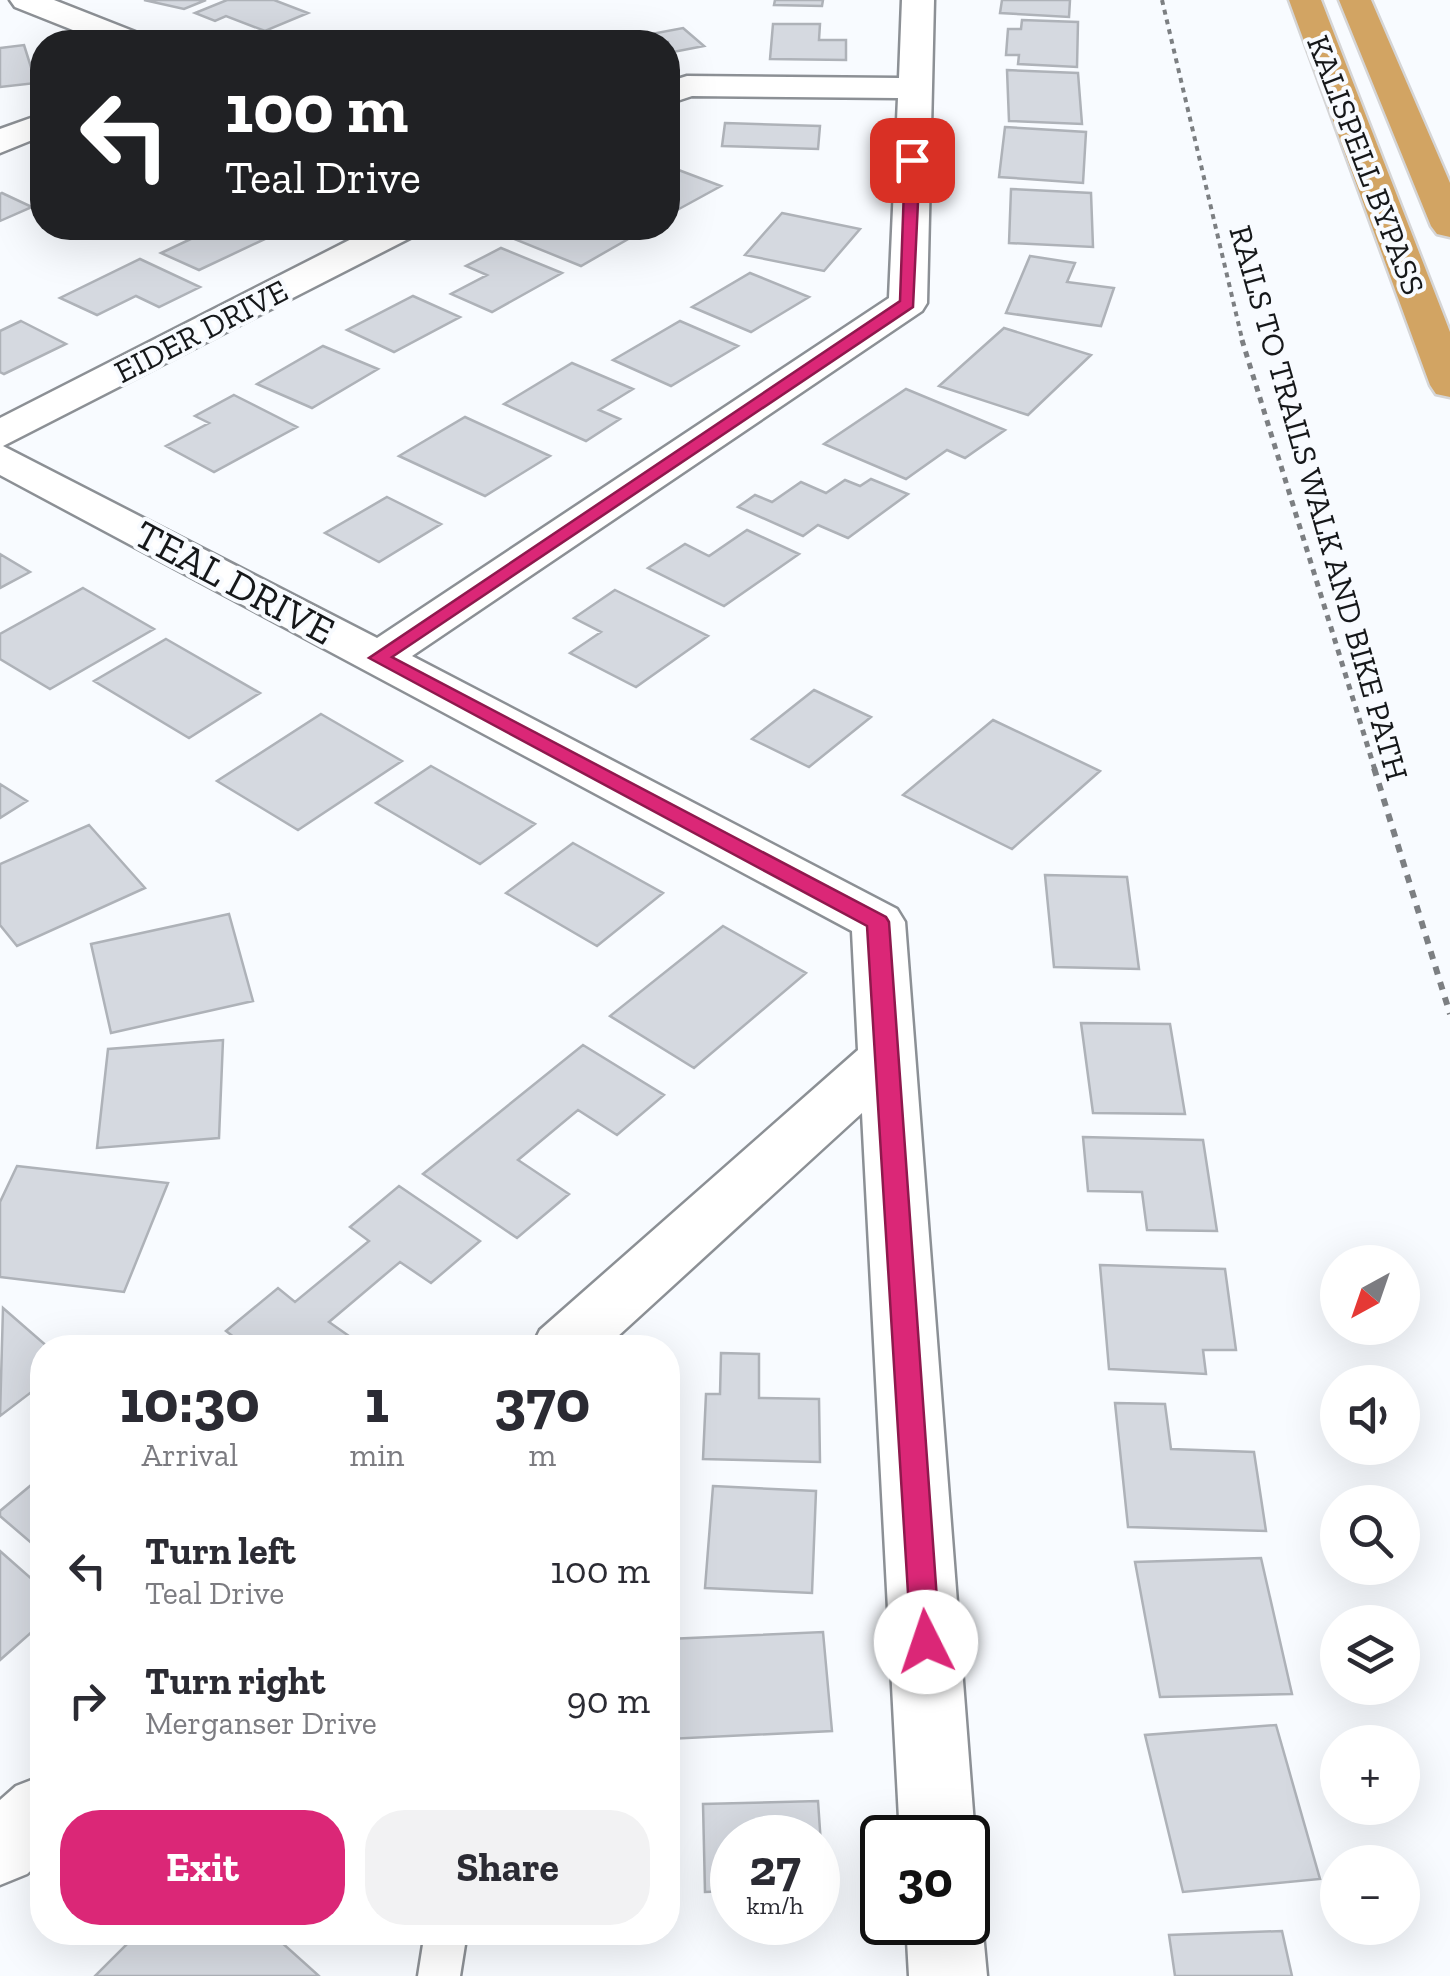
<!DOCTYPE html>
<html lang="en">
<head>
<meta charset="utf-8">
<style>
  body { margin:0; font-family:"Zilla Slab",serif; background:#f2f2f3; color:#2b2b33; height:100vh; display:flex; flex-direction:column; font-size:38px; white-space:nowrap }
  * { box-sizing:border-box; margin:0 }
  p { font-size:32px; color:#7c7c81 }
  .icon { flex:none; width:55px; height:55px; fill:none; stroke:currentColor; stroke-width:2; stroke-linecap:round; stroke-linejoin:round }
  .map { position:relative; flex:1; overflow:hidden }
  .details { position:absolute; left:30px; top:1335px; width:650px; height:610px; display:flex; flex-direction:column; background:#fff; border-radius:40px; box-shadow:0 10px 40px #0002 }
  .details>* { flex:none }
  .banner { position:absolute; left:30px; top:30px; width:650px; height:210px; border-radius:40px; box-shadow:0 10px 40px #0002; background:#202124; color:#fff; overflow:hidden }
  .needle { width:65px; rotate:220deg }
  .tools { position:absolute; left:1320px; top:1245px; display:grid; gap:20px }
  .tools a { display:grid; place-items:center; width:100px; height:100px; border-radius:50%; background:#fff; box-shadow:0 10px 40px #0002; font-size:50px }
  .speed { position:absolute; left:710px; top:1815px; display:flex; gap:20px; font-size:50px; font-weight:700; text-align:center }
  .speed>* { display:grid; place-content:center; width:130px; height:130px; border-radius:50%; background:#fff; box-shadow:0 10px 40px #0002; line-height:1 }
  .speed small { font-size:25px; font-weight:400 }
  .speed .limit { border:5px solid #111; border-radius:15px; background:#fff; color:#111 }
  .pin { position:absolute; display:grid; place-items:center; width:85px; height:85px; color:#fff; margin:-42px; border-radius:20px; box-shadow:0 5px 15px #0006 }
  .me { position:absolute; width:110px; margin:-55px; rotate:356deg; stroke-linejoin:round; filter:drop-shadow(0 0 8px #0008) }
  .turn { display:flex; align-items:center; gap:35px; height:210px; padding:0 30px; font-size:45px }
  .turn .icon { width:130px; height:130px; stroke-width:2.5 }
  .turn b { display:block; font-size:70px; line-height:85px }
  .eta { display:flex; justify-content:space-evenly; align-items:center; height:170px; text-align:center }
  .eta b { font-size:60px; font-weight:700; line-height:70px }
  .action { display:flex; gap:20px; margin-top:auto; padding:20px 30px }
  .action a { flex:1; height:115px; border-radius:40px; background:#db2777; color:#fff; font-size:40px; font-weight:700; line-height:115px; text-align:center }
  .action a+a { background:#f2f2f3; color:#2b2b33 }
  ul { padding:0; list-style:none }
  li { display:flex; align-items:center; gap:30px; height:130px; padding:0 30px }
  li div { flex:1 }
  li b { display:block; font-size:38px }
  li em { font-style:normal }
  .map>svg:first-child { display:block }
  .building { fill:#d5d9e0; stroke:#aeb2b8; stroke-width:2.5 }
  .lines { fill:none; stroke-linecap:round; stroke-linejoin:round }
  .lane-casing { stroke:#8c9095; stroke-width:5 }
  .street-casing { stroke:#8c9095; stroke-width:5 }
  .highway-casing { stroke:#d5d5d6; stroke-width:5 }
  .path-far2 { stroke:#7c7f82; stroke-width:4; stroke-dasharray:5 5; stroke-linecap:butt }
  .path-far1 { stroke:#7c7f82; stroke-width:5; stroke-dasharray:6 6; stroke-linecap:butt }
  .path { stroke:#7c7f82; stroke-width:6; stroke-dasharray:8 8; stroke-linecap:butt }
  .lane { fill:#fff; fill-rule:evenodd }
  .street { fill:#fff; fill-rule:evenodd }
  .highway { fill:#d2a463; fill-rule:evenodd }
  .route { fill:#db2777; stroke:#8e194d; stroke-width:2.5 }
  .labels { text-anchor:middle; stroke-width:8; stroke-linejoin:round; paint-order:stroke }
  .far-street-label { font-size:32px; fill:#16181a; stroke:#f8fbff }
  .street-label { font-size:40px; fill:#16181a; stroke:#f8fbff }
</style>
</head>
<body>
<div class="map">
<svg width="1450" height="1976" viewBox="0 0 1450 1976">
  <rect width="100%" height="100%" fill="#f8fbff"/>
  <path class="building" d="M144 0H206L184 9Z
    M227 0H274L308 13 265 31 226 16 215 21 195 13Z
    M775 0H823L822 6 774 5Z
    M1002 0H1070L1069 17 1000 13Z
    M1022 20 1078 22 1077 67 1018 64 1019 55H1006L1008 29H1021Z
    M773 24H820L819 40H846V60L770 59Z
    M683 28 704 46 668 53V42H609Z
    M293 33 344 34 341 42H289Z
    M24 45 36 83 0 87V48Z
    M1007 70 1078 73 1082 124 1009 121Z
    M725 123 820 126 818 149 722 146Z
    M1005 127 1086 132 1083 183 999 177Z
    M668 166 721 186 668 215Z
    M1011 189 1091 193 1093 247 1009 243Z
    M0 194 2 193 32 207 0 221Z
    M782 213 860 229 824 271 745 255Z
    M214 228H240L265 239 199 270 161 253Z
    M523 228H639L644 230 581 266 507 236Z
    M501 248 562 273 492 312 451 294 487 275 466 266Z
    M1030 256 1075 263 1067 282 1114 288 1101 326 1006 313Z
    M140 259 200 287 159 307 136 296 97 315 60 298Z
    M750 273 809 297 751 332 692 307Z
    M413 296 460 317 394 352 347 330Z
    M21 321 66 344 4 374 0 372V331Z
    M680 321 738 346 671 386 613 360Z
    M1004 328 1091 355 1028 415 939 386Z
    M323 346 378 369 312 408 257 384Z
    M572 363 633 389 599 410 620 419 586 441 504 404Z
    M906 389 1005 430 965 458 947 450 906 479 824 444Z
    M234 395 297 427 214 472 166 446 209 423 195 416Z
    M465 417 550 456 485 496 399 456Z
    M871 479 908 494 848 538 818 525 803 536 738 507 755 495 772 502 801 482 826 493 845 480 860 486Z
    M387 497 441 524 379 562 325 533Z
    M747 530 799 554 724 606 648 568 685 544 709 556Z
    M0 554 30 572 0 588Z
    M83 588 154 629 50 689 0 659V634Z
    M615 590 708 636 636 687 570 653 601 632 574 618Z
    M166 639 260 693 189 738 94 681Z
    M814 690 871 717 809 767 752 739Z
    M321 714 402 761 298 830 217 781Z
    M993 720 1100 771 1012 849 903 795Z
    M431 766 535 824 480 864 376 803Z
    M0 784 27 801 0 818Z
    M89 825 145 888 17 946 0 925V864Z
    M573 843 663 893 597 946 506 893Z
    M1045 875 1127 877 1139 969 1054 967Z
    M229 914 253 1001 111 1033 91 944Z
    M723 926 806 973 694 1068 610 1016Z
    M1081 1023 1170 1024 1185 1114 1093 1113Z
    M223 1040 219 1138 97 1148 108 1049Z
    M583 1045 664 1095 617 1135 578 1110 518 1160 569 1194 517 1238 423 1174Z
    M1083 1137 1203 1140 1217 1231 1147 1230 1142 1192 1088 1191Z
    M17 1166 168 1183 124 1292 0 1277V1202Z
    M399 1186 480 1241 431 1283 400 1262 329 1322 366 1348H248L226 1331 278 1288 295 1302 369 1241 350 1227Z
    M1100 1265 1225 1269 1236 1350H1203L1206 1374 1109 1369Z
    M3 1308 49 1348H42V1384L0 1416Z
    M721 1353 759 1354V1398L819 1399 820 1462 703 1459 706 1394H720Z
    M1115 1403 1165 1404 1171 1449 1254 1452 1266 1531 1128 1527Z
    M42 1476V1552L0 1516V1511Z
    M713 1486 816 1491 812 1593 705 1588Z
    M0 1551 42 1588V1623L0 1660Z
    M1261 1558 1292 1694 1160 1697 1135 1562Z
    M823 1632 832 1731 668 1739V1639Z
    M1276 1725 1320 1879 1183 1892 1145 1735Z
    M818 1801 824 1888H818V1838H732V1891L705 1892 703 1804Z
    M1282 1931 1292 1976H1175L1169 1935Z
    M139 1932H270L319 1976H95Z"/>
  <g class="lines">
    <defs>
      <path id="lane" d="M425 1932H467L460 1976H418Z"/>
      <path id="street" d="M10 0H54L143 35 147 42H103L15 7Z
        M902 0H934L927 303 922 311 412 656 897 909 905 922 975 1838 968 1856V1838H900L862 1113 605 1348H531L540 1330 858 1050 852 931 0 475V418L373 228H419L414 236 3 446 377 638 889 298 898 98 692 96 668 104V82L687 76 899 78Z
        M42 114V136L0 153V129Z
        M42 1776V1860L27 1874 0 1885V1800L16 1786Z
        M968 1894 982 1922 987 1976H909L906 1922H968Z"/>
      <path id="highway" d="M1289 0H1321L1450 332V397L1436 394 1430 385Z
        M1339 0H1371L1450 183V237L1437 234 1431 226Z"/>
    </defs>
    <use href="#lane" class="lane-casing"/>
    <use href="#street" class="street-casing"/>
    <use href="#highway" class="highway-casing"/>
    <path class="path-far2" d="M1162 0 1243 343"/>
    <path class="path-far1" d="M1242 340 1375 770"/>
    <path class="path" d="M1374 768 1450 1014"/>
    <use href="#lane" class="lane"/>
    <use href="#street" class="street"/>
    <use href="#highway" class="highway"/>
  </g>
  <path class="route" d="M912 155 920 160 913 307 392 657 886 917 889 922 940 1642 936 1651 926 1655 915 1651 911 1642 867 926 369 658 900 301 905 160Z"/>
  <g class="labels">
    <g class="far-street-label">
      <text transform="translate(1366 165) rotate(69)" y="11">KALISPELL BYPASS</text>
      <text transform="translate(201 331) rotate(-27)" y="11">EIDER DRIVE</text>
      <text transform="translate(1319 503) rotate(74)" y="11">RAILS TO TRAILS WALK AND BIKE PATH</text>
    </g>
    <g class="street-label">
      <text transform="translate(235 582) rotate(28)" y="14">TEAL DRIVE</text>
    </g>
  </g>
</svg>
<div class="tools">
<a><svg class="needle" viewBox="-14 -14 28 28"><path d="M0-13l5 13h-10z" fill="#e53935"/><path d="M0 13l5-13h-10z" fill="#7c7c81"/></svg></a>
<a><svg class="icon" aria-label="sound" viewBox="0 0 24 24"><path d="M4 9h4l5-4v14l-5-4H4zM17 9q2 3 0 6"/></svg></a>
<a><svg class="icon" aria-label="search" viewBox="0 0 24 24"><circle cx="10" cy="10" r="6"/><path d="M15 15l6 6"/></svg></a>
<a><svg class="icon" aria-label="layers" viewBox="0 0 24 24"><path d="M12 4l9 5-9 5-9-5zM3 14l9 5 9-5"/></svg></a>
<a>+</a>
<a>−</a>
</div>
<div class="speed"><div>27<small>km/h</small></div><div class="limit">30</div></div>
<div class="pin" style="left:912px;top:160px;background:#d93025"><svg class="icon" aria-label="arrive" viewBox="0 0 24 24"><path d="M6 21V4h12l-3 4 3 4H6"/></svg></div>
<svg class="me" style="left:926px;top:1642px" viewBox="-20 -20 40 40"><circle r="19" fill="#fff"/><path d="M0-13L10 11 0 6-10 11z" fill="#db2777"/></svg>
<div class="banner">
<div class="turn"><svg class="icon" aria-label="left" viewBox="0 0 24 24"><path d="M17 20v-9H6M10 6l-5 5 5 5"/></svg><div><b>100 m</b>Teal Drive</div></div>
</div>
<section class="details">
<div class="eta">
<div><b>10:30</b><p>Arrival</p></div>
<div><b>1</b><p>min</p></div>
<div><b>370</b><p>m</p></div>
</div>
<ul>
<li><svg class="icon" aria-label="left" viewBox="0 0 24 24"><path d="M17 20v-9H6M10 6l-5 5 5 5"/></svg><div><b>Turn left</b><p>Teal Drive</p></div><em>100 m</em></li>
<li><svg class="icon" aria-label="right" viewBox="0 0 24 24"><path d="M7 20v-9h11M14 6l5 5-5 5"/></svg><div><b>Turn right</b><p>Merganser Drive</p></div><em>90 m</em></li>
</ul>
<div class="action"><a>Exit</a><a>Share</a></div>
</section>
</div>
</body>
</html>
